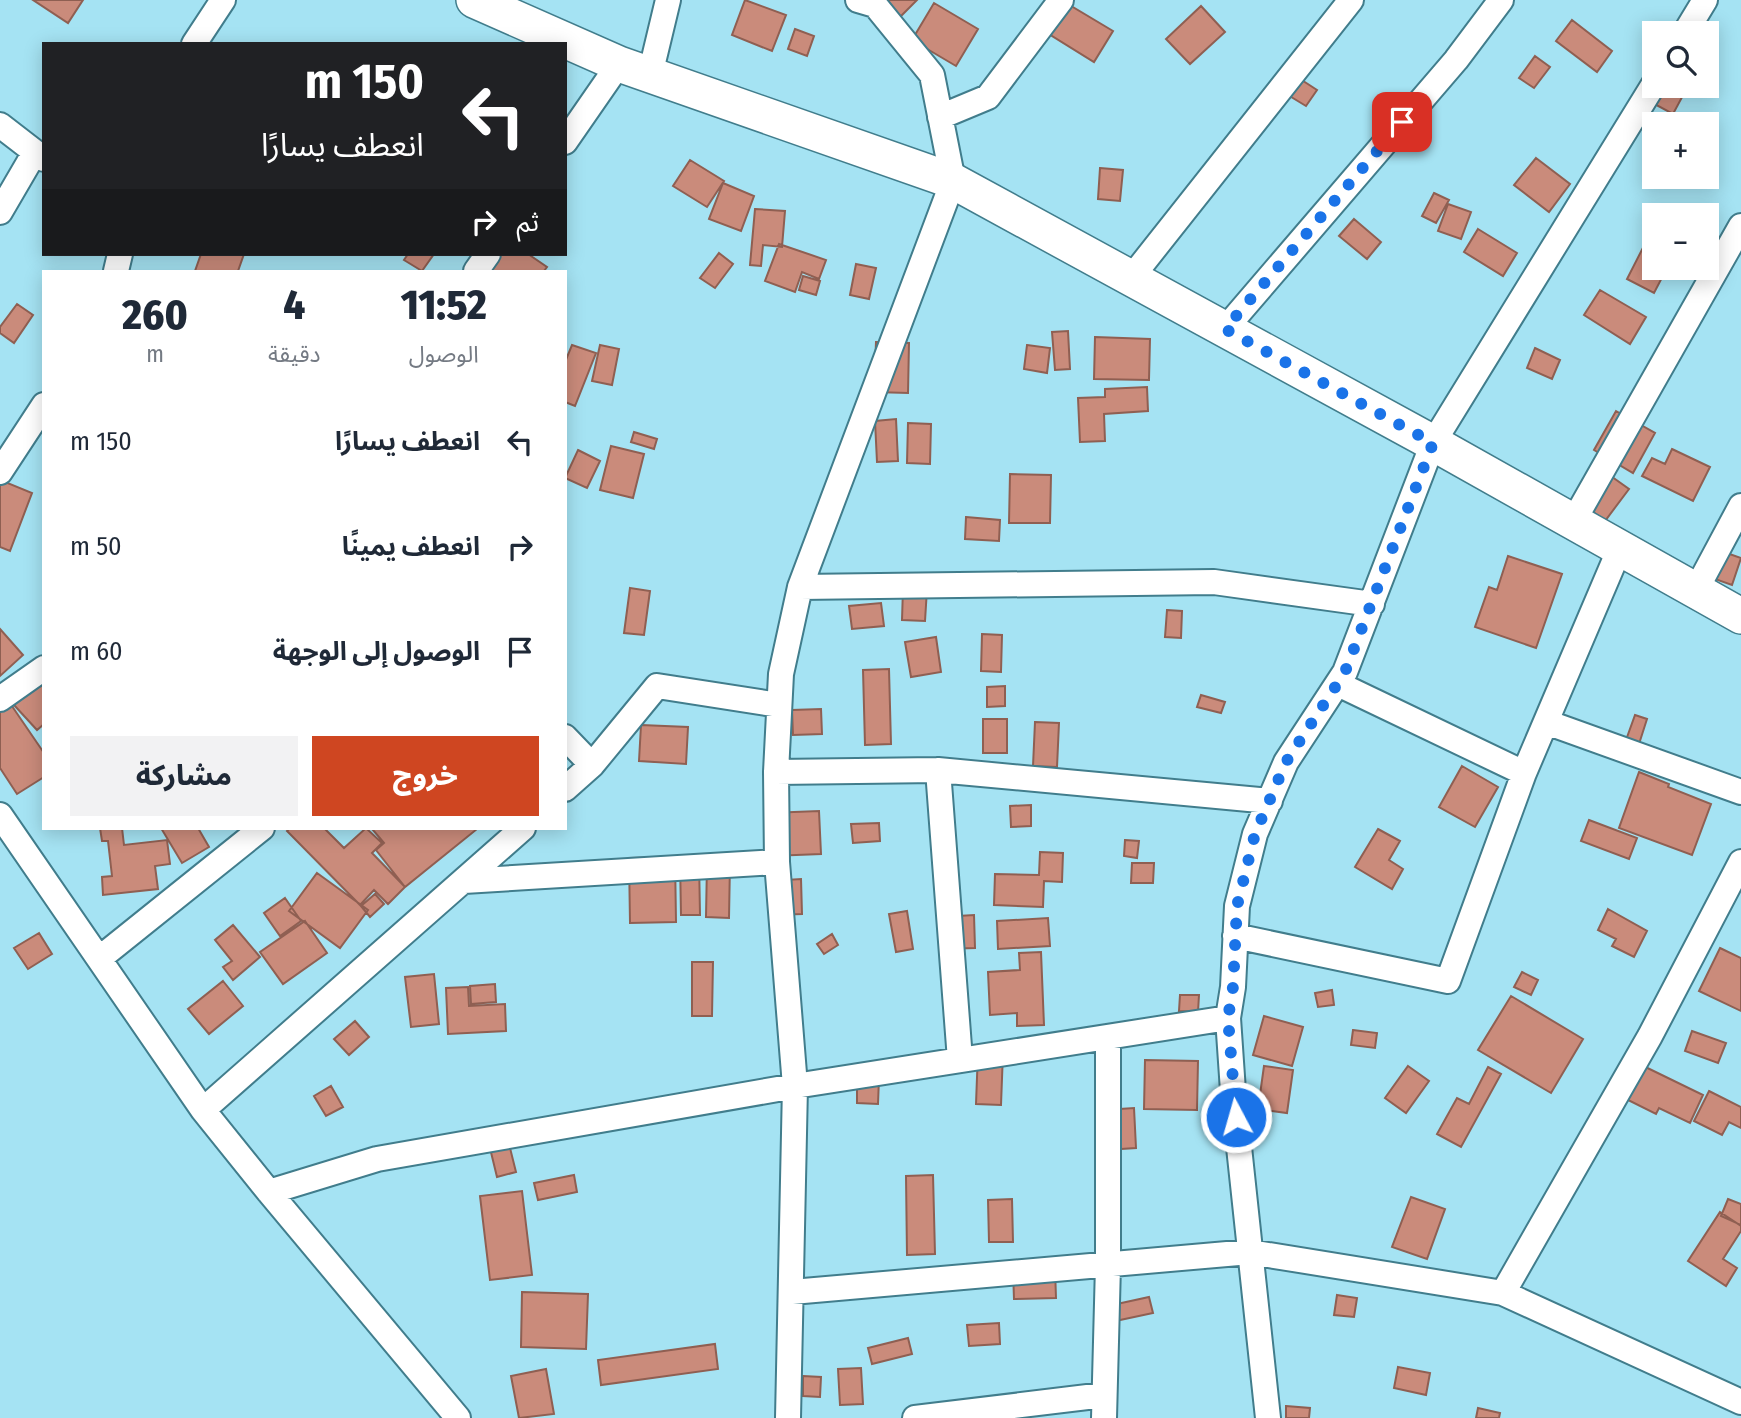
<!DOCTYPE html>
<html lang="ar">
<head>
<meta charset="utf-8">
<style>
  body { margin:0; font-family:"Fira Sans Condensed","Noto Sans Arabic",sans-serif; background:#f2f2f3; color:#1f2937; direction:rtl; height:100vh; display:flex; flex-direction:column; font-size:26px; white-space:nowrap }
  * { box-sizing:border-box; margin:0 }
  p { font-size:23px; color:#747a83 }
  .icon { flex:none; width:38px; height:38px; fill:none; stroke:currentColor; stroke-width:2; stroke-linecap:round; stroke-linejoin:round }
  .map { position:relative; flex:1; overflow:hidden; direction:ltr }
  .side { position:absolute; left:42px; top:270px; width:525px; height:560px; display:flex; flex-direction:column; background:#fff; border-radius:0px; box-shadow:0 4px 18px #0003; direction:rtl }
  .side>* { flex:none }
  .guide { position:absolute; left:42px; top:42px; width:525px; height:214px; border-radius:0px; box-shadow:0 4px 18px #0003; direction:rtl; background:#202124; color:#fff; overflow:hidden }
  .tools { position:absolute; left:1642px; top:21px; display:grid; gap:14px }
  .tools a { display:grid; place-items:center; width:77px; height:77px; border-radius:0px; background:#fff; box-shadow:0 4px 18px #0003; font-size:35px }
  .pin { position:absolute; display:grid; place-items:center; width:60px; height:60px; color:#fff; margin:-30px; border-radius:14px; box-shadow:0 4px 10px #0006 }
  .me { position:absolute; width:77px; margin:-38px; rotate:354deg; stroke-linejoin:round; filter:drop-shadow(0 0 5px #0008) }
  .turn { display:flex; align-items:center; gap:24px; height:147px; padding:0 28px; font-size:32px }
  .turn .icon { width:91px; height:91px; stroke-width:2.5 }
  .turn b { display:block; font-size:49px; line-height:60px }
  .then { display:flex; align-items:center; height:66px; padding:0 28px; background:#0003; gap:14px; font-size:26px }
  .eta { display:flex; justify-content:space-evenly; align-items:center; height:119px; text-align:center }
  .eta b { font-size:42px; font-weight:800; line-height:49px }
  .primary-button { display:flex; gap:14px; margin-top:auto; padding:14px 28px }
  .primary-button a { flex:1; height:80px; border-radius:0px; background:#cf4621; color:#fff; font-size:28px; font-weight:800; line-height:80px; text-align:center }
  .primary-button a+a { background:#f2f2f3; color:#1f2937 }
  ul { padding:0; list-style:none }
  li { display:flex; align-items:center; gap:21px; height:105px; padding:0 28px }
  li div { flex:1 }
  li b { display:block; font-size:26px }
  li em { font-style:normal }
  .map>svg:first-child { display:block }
  .building { fill:#ca8b7b; stroke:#8f5f52; stroke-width:2 }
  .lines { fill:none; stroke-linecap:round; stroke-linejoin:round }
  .street-casing { stroke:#417d8c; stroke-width:28 }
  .secondary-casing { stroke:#417d8c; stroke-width:38 }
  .street { stroke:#fff; stroke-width:24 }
  .secondary { stroke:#fff; stroke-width:35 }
  .route { stroke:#1a73e8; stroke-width:12; stroke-dasharray:0 21.6 }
</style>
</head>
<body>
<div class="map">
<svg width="1741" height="1418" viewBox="0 0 1741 1418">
  <rect width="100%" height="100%" fill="#a5e3f3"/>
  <path class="building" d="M33 0H83L68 23Z
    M745 0 786 15 772 51 732 35Z
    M878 0H917L898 19Z
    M1061 0 1113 31 1094 62 1036 26Z
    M934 3 978 29 956 66 912 40Z
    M1201 6 1225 32 1190 64 1166 39Z
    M1572 20 1612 51 1597 72 1556 41Z
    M795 29 814 36 807 56 788 49Z
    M1535 56 1550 67 1534 88 1519 78Z
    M1294 75 1317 90 1306 106 1283 92Z
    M1654 86H1688L1673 114 1647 100Z
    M1536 158 1570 184 1549 212 1514 185Z
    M690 160 724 181 707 207 673 186Z
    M1100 168 1123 170 1120 201 1098 199Z
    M723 183 754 196 741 231 709 219Z
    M1434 193 1449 200 1436 223 1422 216Z
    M1448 204 1471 212 1461 239 1438 231Z
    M755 209 785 211 782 247 763 245 761 266 750 265Z
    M1354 219 1381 242 1367 259 1339 236Z
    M1478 229 1517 253 1503 276 1464 252Z
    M1650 234 1654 236V268H1667L1654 293 1627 279Z
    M779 244 826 260 819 279 802 272 795 292 765 281Z
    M719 253 733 264 715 288 700 278Z
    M201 254H244L238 271H195Z
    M408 254H434L422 271 404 260Z
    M491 254H528L547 267 544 271H487Z
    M856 264 876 268 869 299 850 295Z
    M803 276 820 281 816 295 799 290Z
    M1600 290 1646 317 1630 344 1584 315Z
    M17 304 33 315 14 343 0 333V327Z
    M1068 331 1070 369 1055 370 1052 332Z
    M1095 337 1150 339 1149 380 1094 379Z
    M876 342 909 343 908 393 874 392Z
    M572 345 596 353 575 406 565 402V362Z
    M600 345 619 349 612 385 592 381Z
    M1027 345 1050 348 1047 373 1024 369Z
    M1535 348 1560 360 1552 379 1527 368Z
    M1147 387 1148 411 1104 414 1105 441 1080 442 1078 398 1105 397V389Z
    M1616 411 1655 433 1633 473 1594 450Z
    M896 419 898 461 877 462 875 421Z
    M908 423 931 424 930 464 907 463Z
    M634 432 657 439 654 449 631 442Z
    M611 446 644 454 633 498 600 490Z
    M1672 449 1710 467 1693 501 1642 476 1652 458 1665 464Z
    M578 450 600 461 587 488 565 478Z
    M1010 474 1051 475 1050 523H1009Z
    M1608 474 1629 489 1605 521 1584 505Z
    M0 480 32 493 10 551 0 547Z
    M966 517 1000 520 999 541 965 539Z
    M1721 551 1741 558 1732 585 1712 578Z
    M1508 556 1562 574 1536 648 1475 627 1489 587 1497 590Z
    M630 588 650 591 644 635 624 633Z
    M903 588 927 589 925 621 902 620Z
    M881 603 884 626 852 629 849 606Z
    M1167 610 1182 611 1181 638 1165 637Z
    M0 629 23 655 0 676Z
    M982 634 1002 635 1001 672 981 671Z
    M936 637 941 672 911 677 905 642Z
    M889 669 891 744 865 745 863 670Z
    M28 671 44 688V724L37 730 3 693Z
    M1005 686V706L987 707V687Z
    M3 693 44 753V777L17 794 0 768V695Z
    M1201 695 1225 702 1221 713 1197 707Z
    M821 709 822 734 793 735 792 710Z
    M1635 715 1647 719 1639 744 1626 740Z
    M983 719H1007V753H983Z
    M1035 722 1059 723 1057 767 1033 766Z
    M641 725 688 727 686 764 639 761Z
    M1462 766 1498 787 1475 827 1439 807Z
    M1639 772 1669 784 1668 787 1711 804 1692 855 1619 828Z
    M1031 805V826L1011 827 1010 806Z
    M819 811 821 854 771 856 769 813Z
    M1589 820 1637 838 1629 859 1581 841Z
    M879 823 880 841 853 843 851 824Z
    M100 828H122L124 845 167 840 170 864 155 866 158 889 103 895 102 877 112 876 108 841H102Z
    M161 828H198L209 847 182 863Z
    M290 828H324L344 848 366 828 382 843 372 853 405 887 388 904 374 890 360 905 287 831Z
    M375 828H476L477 829 405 887 376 850 384 843 373 830Z
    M1378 829 1400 841 1389 860 1403 869 1392 889 1355 867Z
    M1125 840 1139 841 1137 858 1124 856Z
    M1040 852 1063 853 1062 882 1044 881 1043 907 994 905 995 874 1039 875Z
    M675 857 676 922 630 923 629 858Z
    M699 859 700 915H681L680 860Z
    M707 863H730L729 918 706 917Z
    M1132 863H1154L1153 883H1131Z
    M317 873 368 910 340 948 289 911Z
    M801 879 802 914 772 915 770 881Z
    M375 894 384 904 370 917 361 906Z
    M285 898 301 921 280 936 264 913Z
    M1608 909 1647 931 1634 957 1612 946 1616 939 1598 930Z
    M907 911 913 949 896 952 889 914Z
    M974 915 975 948 943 949 941 917Z
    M1048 918 1050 946 998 949 997 921Z
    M305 921 327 953 283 984 260 952Z
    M233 925 260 957 233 980 223 967 232 961 215 940Z
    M39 933 52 954 28 969 14 948Z
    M832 934 838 945 824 954 817 944Z
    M1720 948 1741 958V1011L1699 991Z
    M1041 952 1044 1025 1017 1026V1013L990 1015 988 972 1020 970 1019 953Z
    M692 962H713L712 1016H692Z
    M1522 972 1538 980 1531 995 1514 987Z
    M434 974 439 1024 411 1027 405 977Z
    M223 981 243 1006 209 1034 188 1009Z
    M495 984 496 1002 471 1004 470 986Z
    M468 987 469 1006 505 1004 506 1031 448 1034 446 988Z
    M1332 990 1334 1005 1318 1007 1315 993Z
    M1180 995H1199L1198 1012 1179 1011Z
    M1511 996 1583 1039 1551 1093 1478 1050Z
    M1264 1016 1303 1027 1292 1066 1253 1055Z
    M355 1021 369 1037 349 1055 334 1039Z
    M1353 1030 1377 1033 1375 1048 1351 1045Z
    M1692 1031 1726 1043 1718 1063 1685 1051Z
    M978 1051 1003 1052 1001 1105 976 1104Z
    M1629 1059 1703 1095 1690 1123 1659 1108 1656 1114 1612 1092Z
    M1145 1060 1198 1061 1197 1110 1144 1109Z
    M1264 1066 1293 1070 1287 1113 1258 1109Z
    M1408 1066 1429 1081 1406 1113 1385 1098Z
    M1488 1067 1501 1074 1461 1147 1437 1134 1457 1098 1469 1104Z
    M857 1078H879L878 1104 857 1103Z
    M331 1086 343 1107 326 1116 314 1096Z
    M1709 1091 1741 1107V1128L1729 1122 1722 1135 1694 1121Z
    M1134 1108 1136 1148 1106 1150 1104 1110Z
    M508 1140 516 1172 497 1177 489 1144Z
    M574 1175 577 1192 538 1200 534 1183Z
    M933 1175 935 1254 907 1255 906 1176Z
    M522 1191 532 1275 490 1280 480 1196Z
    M1411 1197 1445 1209 1427 1259 1392 1247Z
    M1012 1199 1013 1242H989L988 1200Z
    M1728 1199 1741 1204V1225L1721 1216Z
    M1720 1212 1741 1226V1231L1723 1259 1737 1268 1726 1286 1688 1261Z
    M1055 1268 1056 1298 1014 1299 1013 1270Z
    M522 1292 588 1294 586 1349 521 1347Z
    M1337 1295 1357 1298 1354 1317 1334 1315Z
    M1149 1297 1153 1313 1106 1323 1103 1307Z
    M999 1323 1000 1344 969 1346 967 1325Z
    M908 1338 912 1354 872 1364 868 1348Z
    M715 1344 718 1369 601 1385 598 1360Z
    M1398 1367 1430 1373 1426 1395 1394 1388Z
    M861 1368 863 1404 840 1405 838 1369Z
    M546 1369 554 1414 519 1418 511 1376Z
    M803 1376 821 1377 820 1397 803 1396Z
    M1286 1406 1310 1408 1309 1418H1286Z
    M1478 1408 1500 1413 1499 1418H1476Z"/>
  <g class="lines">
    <defs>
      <path id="street" d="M1685 33 1705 0
        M194 44 223 0
        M650 75 668 0
        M940 117 988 97 1061 0
        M0 125 44 159
        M565 142 619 64
        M0 212 35 152
        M116 271 120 254
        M476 271 488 254
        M1131 278 1351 0
        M1225 329 1456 60 1501 0
        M0 472 44 405
        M1573 522 1741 226
        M800 587 1214 582 1372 604
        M1696 590 1741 506
        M1338 684 1524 773
        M0 699 44 668
        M1546 722 1741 792
        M565 737 592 765
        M938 770 960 1060
        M776 772 938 770 1270 801
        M565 789 592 765 657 686 779 705
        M0 815 203 1110 269 1192 458 1418
        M464 881 777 862
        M1235 936 1448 981 1524 773 1620 548
        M100 958 262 828
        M203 1110 523 828
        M269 1192 377 1159 795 1086 1228 1018
        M792 1292 1250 1252 1503 1293 1741 1402
        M1503 1293 1650 1036 1741 862
        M788 1418 795 1086 777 862 776 772 781 674 800 587 953 181 932 75 875 5 858 0
        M915 1418 1104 1395
        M1104 1418 1108 1265V1037
        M1268 1418 1233 1091 1228 1018 1233 987 1237 906 1255 834 1286 762 1345 672 1433 443 1654 84"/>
      <path id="secondary" d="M474 0 619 64 953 181 1433 443 1741 616"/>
    </defs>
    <use href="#street" class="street-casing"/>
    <use href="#secondary" class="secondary-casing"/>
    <use href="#street" class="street"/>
    <use href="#secondary" class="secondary"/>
  </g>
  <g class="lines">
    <path class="route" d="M1236 1117 1228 1018 1233 987 1237 906 1255 834 1286 762 1345 672 1433 443 1225 329 1402 122"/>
  </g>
</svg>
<div class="tools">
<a><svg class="icon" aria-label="search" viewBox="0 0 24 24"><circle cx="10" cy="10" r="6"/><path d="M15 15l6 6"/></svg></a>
<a>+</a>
<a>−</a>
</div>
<div class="pin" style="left:1402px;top:122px;background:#d93025"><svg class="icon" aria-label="arrive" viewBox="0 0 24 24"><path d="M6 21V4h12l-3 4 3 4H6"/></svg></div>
<svg class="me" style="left:1236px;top:1117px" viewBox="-20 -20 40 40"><circle r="17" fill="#1a73e8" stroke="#fff" stroke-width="3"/><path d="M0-11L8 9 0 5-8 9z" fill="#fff"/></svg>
<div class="guide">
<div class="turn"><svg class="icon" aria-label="left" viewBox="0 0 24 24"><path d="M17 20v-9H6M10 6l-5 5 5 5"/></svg><div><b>150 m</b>انعطف يسارًا</div></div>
<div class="then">ثم<svg class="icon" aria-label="right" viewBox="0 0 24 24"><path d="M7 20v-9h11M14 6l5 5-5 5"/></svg></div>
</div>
<section class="side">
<div class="eta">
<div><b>11:52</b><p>الوصول</p></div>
<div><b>4</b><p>دقيقة</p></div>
<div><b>260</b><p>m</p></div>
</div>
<ul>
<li><svg class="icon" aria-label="left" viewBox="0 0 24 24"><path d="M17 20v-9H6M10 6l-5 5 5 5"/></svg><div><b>انعطف يسارًا</b></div><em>150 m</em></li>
<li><svg class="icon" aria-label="right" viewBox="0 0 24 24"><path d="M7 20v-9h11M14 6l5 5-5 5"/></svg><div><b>انعطف يمينًا</b></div><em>50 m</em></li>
<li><svg class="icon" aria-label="arrive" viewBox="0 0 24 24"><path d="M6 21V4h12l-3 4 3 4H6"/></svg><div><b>الوصول إلى الوجهة</b></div><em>60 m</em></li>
</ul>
<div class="primary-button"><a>خروج</a><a>مشاركة</a></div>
</section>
</div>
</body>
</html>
